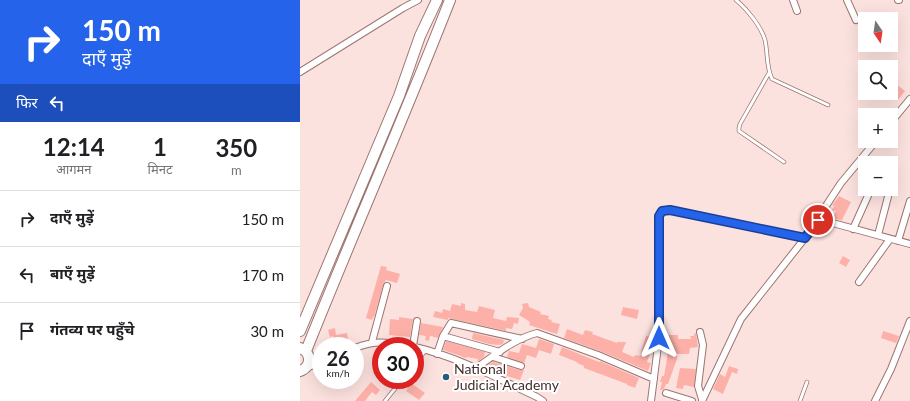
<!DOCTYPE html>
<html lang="hi">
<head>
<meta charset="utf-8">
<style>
  body { margin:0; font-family:Lato,"Noto Sans Devanagari",sans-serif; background:#f2f2f2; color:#202124; height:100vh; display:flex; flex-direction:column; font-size:15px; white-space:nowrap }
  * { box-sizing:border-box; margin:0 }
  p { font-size:13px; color:#757577 }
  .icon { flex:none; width:22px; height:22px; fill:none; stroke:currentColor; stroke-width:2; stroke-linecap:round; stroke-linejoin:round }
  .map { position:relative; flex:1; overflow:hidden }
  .panel { display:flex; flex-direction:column; background:#fff; width:300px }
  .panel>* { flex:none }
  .guide { background:#2563eb; color:#fff; overflow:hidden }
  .needle { width:26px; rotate:167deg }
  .buttons { position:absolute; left:558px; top:12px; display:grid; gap:8px }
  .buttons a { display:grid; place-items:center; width:40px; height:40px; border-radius:0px; background:#fff; box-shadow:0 4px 16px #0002; font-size:20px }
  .speed { position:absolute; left:12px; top:337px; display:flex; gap:8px; font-size:20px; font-weight:700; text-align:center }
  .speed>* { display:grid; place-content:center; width:52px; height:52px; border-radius:50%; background:#fff; box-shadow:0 4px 16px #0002; line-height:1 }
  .speed small { font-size:10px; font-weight:400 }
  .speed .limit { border:6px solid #d22; background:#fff; color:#111 }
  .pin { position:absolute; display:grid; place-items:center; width:34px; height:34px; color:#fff; margin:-17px; border:2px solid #fff; border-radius:50%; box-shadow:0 1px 4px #0007 }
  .me { position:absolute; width:44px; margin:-22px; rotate:0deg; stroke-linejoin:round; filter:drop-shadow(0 0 3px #0008) }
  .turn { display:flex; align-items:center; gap:14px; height:84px; padding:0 16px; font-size:18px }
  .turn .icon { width:52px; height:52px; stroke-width:2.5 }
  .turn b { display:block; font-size:28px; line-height:34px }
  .then { display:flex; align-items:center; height:38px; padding:0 16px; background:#0003; gap:8px; font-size:15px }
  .eta { display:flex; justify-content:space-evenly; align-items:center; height:68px; text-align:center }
  .eta b { font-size:24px; font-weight:700; line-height:28px }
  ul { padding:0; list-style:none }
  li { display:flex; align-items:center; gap:12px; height:56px; padding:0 16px; border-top:1px solid #e0e0e0 }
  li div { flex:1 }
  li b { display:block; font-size:15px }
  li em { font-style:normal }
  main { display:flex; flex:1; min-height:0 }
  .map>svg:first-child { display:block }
  .building { fill:#fdb0a8 }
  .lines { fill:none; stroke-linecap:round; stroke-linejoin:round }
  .lane-casing { stroke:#9c7571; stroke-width:4.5 }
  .street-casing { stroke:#9c7571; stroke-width:8 }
  .primary-casing { stroke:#9c7571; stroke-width:12 }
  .lane { stroke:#fff; stroke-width:3 }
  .street { stroke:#fff; stroke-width:6 }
  .primary { stroke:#fff; stroke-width:10 }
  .route-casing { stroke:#184099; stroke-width:10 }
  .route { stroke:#2563eb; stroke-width:7 }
  .poi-dot { fill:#285c79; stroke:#fff; stroke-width:1.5 }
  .labels { text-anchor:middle; stroke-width:4; stroke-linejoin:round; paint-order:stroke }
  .poi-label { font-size:14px; fill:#402f2e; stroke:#fff; text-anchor:start }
</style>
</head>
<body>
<main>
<section class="panel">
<div class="guide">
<div class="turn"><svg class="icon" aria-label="right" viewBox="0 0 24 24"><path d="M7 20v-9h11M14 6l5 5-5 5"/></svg><div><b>150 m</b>दाएँ मुड़ें</div></div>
<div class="then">फिर<svg class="icon" aria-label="left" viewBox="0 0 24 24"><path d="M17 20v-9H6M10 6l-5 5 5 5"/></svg></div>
</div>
<div class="eta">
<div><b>12:14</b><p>आगमन</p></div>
<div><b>1</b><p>मिनट</p></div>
<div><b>350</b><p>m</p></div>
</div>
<ul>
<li><svg class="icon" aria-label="right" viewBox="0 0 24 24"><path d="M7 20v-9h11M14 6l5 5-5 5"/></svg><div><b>दाएँ मुड़ें</b></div><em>150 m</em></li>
<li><svg class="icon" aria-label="left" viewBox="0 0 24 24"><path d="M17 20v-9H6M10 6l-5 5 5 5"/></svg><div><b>बाएँ मुड़ें</b></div><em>170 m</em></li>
<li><svg class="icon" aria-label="arrive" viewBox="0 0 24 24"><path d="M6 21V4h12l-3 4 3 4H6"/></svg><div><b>गंतव्य पर पहुँचे</b></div><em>30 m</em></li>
</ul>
</section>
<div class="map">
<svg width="610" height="401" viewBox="0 0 610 401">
  <rect width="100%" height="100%" fill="#fce2df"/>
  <path class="building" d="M596 84 605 91 598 100 589 93H591V91Z
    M539 196 551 202 542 220 543 221 533 218 536 211 532 210 534 206 532 205Z
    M543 256 550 260 546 267 539 263Z
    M81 266 87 267 86 270 100 274 97 283 86 280 84 283 74 317H73L72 320 66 318Z
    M161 303 165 304V310L177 312 179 306 195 310 193 318 206 321 207 317 219 318 218 324 214 323 212 329 206 328V331L152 319 148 318V320L133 317 135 311 142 313 143 309 150 311 152 304 161 306Z
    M228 303 229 307 241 312 240 314 249 316 248 319 252 320 251 322 260 324 257 334 229 325 230 322 219 315 223 308 222 304Z
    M323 307 339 310 337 319 321 315Z
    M99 317 113 319 110 337 89 335 90 319 99 320Z
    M121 323 143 327 138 338 130 336 129 341 125 340 126 336 119 335Z
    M35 328 36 335 47 333 49 344 35 346 33 336 30 337 28 330Z
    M267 329 283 335 285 330 293 332 292 334 317 343V342H326L322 352 334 357 335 355 340 356 346 336 354 337 353 351H351L347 362 351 363 348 371 300 351 264 338Z
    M583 331 599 336 596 343 581 338Z
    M173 333 204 340 203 344 198 345 189 344 172 339Z
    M396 333 398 347 390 348 389 354H377V359L368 384H366L364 389 362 390H360L362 382H360L362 376H364L367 359 369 335H378V339H391L390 336H394V334Z
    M239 339 254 344 251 354 239 350 236 358 227 355 224 363 207 357 209 351 219 353 222 344 236 348Z
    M146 341 185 352 184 357 177 362 178 359 167 357 166 358 162 357 161 356 143 350Z
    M262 347 294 360 300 362V361L339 378 335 388 327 385V384L284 368V366L277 363V362L259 355Z
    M193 362 220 370H224L220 380 204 375 203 376 187 368 189 365Z
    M429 366 438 369 437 374 432 372 423 394 413 389 420 374 425 377Z
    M380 368 396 369 394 387 384 385 383 389 376 388Z
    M71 382 80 390 76 395 72 392 65 401H55Z
    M111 383 125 393 119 400 106 391Z"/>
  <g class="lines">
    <defs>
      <path id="lane" d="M436 0C446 8 461 26 465 40 468 53 466 67 472 79L528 105
        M469 73 440 124 439 128V131L484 162
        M115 363 126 350
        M85 401 102 380
        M500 401 507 382"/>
      <path id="street" d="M493 0 497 11
        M547 0 556 20
        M598 0H599
        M0 72 103 8 118 0
        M591 122 610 99
        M518 219 610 244
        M553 229 571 189
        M578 235 590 189
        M598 241 610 201
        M559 282 590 239
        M400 332 403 345 398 386 402 399
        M143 336 200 352
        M72 342 87 286
        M113 346 117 321
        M115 347C158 357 197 378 237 397L243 401
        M55 348C75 340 88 342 108 346
        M137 354 143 336 151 323 222 339
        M193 357 221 366
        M6 368 21 362
        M176 368C195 355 214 339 237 333L298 355 354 379
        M366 393 392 401
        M351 401 359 338 360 213 362 211 370 210 505 238
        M402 401 441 319 505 238 541 183 576 141
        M575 401 591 369 610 321"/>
      <path id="primary" d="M0 331 99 96 120 36 137 0
        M0 348C12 352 12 367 0 371
        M6 351C53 233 104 118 150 0"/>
    </defs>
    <use href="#lane" class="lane-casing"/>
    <use href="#street" class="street-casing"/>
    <use href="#primary" class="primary-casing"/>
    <use href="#lane" class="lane"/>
    <use href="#street" class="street"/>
    <use href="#primary" class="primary"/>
  </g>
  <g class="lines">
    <defs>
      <path id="route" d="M359 338V216L362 211 370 210 505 238 518 220"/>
    </defs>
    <use href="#route" class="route-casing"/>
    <use href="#route" class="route"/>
  </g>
  <circle class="poi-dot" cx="146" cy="377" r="4"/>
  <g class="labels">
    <g class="poi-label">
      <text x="154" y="374">National<tspan x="154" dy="16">Judicial Academy</tspan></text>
    </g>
  </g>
</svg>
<div class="buttons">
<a><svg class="needle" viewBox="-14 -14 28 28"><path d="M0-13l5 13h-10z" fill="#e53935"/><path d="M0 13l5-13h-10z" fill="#757577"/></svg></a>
<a><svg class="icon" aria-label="search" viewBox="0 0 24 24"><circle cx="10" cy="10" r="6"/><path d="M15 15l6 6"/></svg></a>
<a>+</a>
<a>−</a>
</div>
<div class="speed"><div>26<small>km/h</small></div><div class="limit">30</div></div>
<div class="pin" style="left:518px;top:220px;background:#d93025"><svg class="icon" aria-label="arrive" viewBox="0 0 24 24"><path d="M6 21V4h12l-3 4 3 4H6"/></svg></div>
<svg class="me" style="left:359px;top:338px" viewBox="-20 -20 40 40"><path d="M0-17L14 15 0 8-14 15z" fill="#2563eb" stroke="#fff" stroke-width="4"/></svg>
</div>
</main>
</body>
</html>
